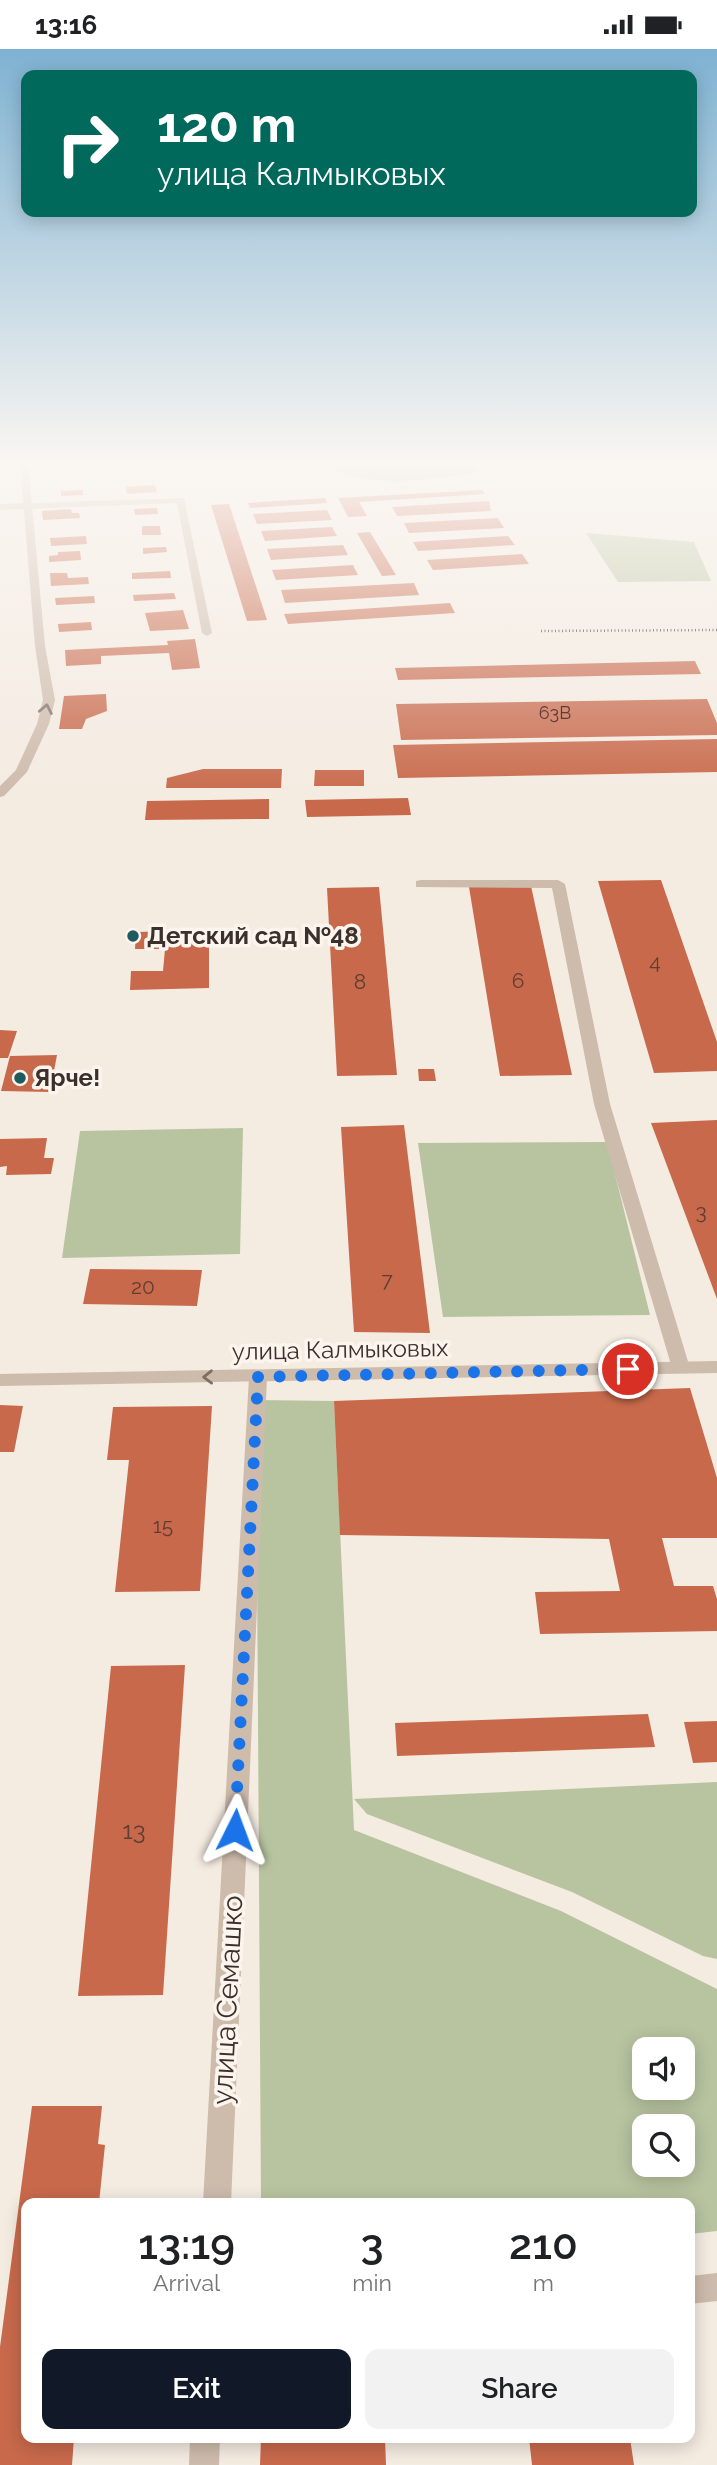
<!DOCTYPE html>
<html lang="en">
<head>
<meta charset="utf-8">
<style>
  body { margin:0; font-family:Raleway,sans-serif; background:#f2f2f2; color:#202124; height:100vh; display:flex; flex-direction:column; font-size:26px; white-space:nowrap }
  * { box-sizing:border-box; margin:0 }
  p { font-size:23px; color:#757577 }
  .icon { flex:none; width:38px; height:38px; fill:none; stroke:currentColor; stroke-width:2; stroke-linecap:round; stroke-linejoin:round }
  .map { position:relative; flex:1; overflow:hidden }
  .side { position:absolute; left:21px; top:2149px; width:674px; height:245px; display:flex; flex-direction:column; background:#fff; border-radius:14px; box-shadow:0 4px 18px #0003 }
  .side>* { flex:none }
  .guide { position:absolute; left:21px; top:21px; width:676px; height:147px; border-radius:14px; box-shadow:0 4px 18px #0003; background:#00695c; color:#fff; overflow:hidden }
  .controls { position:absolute; left:632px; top:1988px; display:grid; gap:14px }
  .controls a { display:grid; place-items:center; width:63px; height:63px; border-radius:14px; background:#fff; box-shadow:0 4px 18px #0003; font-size:35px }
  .pin { position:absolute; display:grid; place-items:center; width:60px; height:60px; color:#fff; margin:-30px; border:4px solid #fff; border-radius:50%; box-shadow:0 2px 7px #0007 }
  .me { position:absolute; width:77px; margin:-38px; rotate:3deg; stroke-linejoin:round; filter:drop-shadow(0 0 5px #0008) }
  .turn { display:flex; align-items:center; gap:24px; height:147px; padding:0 21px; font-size:32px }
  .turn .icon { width:91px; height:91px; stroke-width:2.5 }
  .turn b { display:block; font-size:49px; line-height:60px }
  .eta { display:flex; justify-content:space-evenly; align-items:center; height:119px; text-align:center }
  .eta b { font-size:42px; font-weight:600; line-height:49px }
  .action { display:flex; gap:14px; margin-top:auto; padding:14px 21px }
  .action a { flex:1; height:80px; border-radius:14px; background:#111827; color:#fff; font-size:28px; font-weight:600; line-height:80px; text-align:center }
  .action a+a { background:#f2f2f2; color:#202124 }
  .status { display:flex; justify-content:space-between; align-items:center; height:49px; padding:0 35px; background:#fff; direction:ltr }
  .status svg { height:19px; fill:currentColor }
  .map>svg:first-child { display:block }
  .green { fill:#b8c4a0; fill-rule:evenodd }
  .building { fill:#c8694b }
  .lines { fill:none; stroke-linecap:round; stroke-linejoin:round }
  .minor { fill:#cdbbac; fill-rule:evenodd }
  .tertiary { fill:#cdbbac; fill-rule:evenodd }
  .rail { stroke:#3b302b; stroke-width:2.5; stroke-dasharray:1 2.5; stroke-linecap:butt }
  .oneway { stroke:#7d6f65 }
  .route { stroke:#1a73e8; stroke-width:12; stroke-dasharray:0 21.6 }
  .poi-dot { fill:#1f5a5e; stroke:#fbf5ee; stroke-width:2.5 }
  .labels { text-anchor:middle; stroke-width:7; stroke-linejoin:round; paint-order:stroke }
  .far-number-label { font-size:18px; fill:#5e3e33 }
  .number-label { font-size:21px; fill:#5e3e33 }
  .poi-label { font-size:24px; font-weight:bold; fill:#3b302b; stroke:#fbf5ee; text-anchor:start }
  .street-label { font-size:24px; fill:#3b302b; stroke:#fbf5ee }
  .near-number-label { font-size:24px; fill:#5e3e33 }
  .near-street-label { font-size:28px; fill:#3b302b; stroke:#fbf5ee }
</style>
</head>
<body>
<div class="status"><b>13:16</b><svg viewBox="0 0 49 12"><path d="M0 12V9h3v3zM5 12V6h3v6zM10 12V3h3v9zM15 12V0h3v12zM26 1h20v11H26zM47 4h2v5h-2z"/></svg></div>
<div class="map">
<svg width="717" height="2416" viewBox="0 0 717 2416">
  <rect width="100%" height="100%" fill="#f4ebe1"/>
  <path class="green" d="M358 413H452L474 417 477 424C436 430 369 440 331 419Z
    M586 484 694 493 711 532 618 533Z
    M243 1079 240 1205 62 1209 80 1082Z
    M607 1093 650 1266 443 1268 418 1094Z
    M256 1351 334 1352 354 1781 561 1862 717 1940V2182L690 2185V2154H261ZM644 2000H682V2039H644ZM644 2077H682V2116H644Z
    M717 1733V1910L703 1907 572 1843 367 1765 354 1750Z"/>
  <path class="building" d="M155 436 157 443 127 445 126 438Z
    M83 441V446L61 447V442Z
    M482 441 485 445 359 453 367 467 348 468 338 449Z
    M325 449 327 454 250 459 248 454Z
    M489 452 491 462 397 467 392 458Z
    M229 455 267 571 247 572 211 456Z
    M157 459 158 465 135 466 134 460Z
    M71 460 72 464H79L80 469 43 471 42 462Z
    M327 461 332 471 257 475 253 465Z
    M498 469 504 479 409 484 404 474Z
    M142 477H160L161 486H142Z
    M332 478 337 487 265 492 261 482Z
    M370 483 396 526 382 527 357 484Z
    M86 487 87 495 51 497 50 489Z
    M508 487 515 496 418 502 413 493Z
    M343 496 348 506 271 511 267 500Z
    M166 498 167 503 143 505V499Z
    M80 502 81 511 49 513V507L58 506V503Z
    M522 505 529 515 433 521 427 511Z
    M353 516 358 526 276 531 272 521Z
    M170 522 171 529 132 530V524Z
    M50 524H67L68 529 88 528 89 535 51 537Z
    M414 534 419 546 285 554 281 541Z
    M174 544 176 550 134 552 133 546Z
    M94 547 95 554 56 556 55 549Z
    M450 554 455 564 288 575 284 565Z
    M183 561 189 580 150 582 145 564Z
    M91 573 92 581 59 583 58 575Z
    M195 590 200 619 172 621 169 604 101 607V615L66 617 65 601 168 596 167 592Z
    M695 612 701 625 398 631 395 619Z
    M106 645 107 662 86 670 82 680H59L64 647Z
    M707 650 717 674V686L401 691 396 655Z
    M717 690V723L398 729 393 696Z
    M203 720H282L281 739H166L167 729Z
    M315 721H364V737H314Z
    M408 749 411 766 307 768 305 751Z
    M269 750V770L145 771 147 752Z
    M661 831 717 993V1022L654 1024 598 832Z
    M531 837 572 1026 500 1027 469 838Z
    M379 838 397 1026 337 1027 327 839Z
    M209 881V939L130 941 131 922H163L165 900H135L136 883Z
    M0 981 17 982 8 1009H0Z
    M57 1006 50 1043 1 1042 10 1007Z
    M418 1020H434L436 1032H419Z
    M717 1071V1250L651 1074Z
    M404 1076 430 1284 354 1283 341 1078Z
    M47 1089 44 1109H54L51 1125 6 1126 7 1117 0 1118V1090Z
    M90 1220 202 1221 197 1257 83 1255Z
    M690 1339 717 1429V1489H662L674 1537H713L717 1550V1582L540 1585 535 1543 620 1542 609 1490 340 1486 334 1352Z
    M0 1356 23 1357 14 1403H0Z
    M212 1357 200 1542 115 1543 129 1411H107L113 1358Z
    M185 1616 163 1946 78 1947 111 1617Z
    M648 1665 655 1698 397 1707 395 1674Z
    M717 1672V1713L693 1714 684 1673Z
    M32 2057H102L98 2095 105 2096 99 2154H26V2389H74L72 2416H0V2298Z
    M261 2389H385L386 2416H260Z
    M529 2389H630L634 2416H532Z"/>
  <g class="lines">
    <path class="minor" d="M184 449 212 584 207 587 202 584 177 454 0 461V455Z
      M421 831H558L565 835 610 1055 690 1319 688 1323H674L672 1319 594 1055 552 839 416 838V832Z
      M258 1322 265 1324 267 1328 231 2154H203L249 1328 251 1324Z
      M717 2224V2252L690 2255V2227Z
      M190 2389H220L219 2416H189Z"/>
    <path class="tertiary" d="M20 413H28L45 597 55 651 49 675 27 723 4 747 0 748V737L16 721 37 675 43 651 35 597Z
      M717 1312V1324L0 1337V1325Z"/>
    <path class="rail" d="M541 582 717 581"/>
  </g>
  <defs><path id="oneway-chevron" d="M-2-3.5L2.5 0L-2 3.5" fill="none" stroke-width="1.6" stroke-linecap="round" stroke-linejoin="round" transform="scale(1.75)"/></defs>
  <g class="oneway">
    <use href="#oneway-chevron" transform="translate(46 660) rotate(-79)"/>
    <use href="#oneway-chevron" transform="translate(208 1328) rotate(179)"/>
  </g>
  <linearGradient id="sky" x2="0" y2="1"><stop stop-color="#7eb2d2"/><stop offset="0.55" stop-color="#faf6f2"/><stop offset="1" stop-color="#faf6f2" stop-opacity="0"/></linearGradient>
  <rect width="717" height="751" fill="url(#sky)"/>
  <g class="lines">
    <path class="route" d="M235 1781 258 1328 628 1320"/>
  </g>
  <g class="poi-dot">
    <circle cx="133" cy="887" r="7"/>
    <circle cx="20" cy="1029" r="7"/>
  </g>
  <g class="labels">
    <g class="far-number-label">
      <text x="555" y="670">63В</text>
    </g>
    <g class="number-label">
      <text x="655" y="920">4</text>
      <text x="518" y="939">6</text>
      <text x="360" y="940">8</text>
      <text x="701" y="1170">3</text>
      <text x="387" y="1238">7</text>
      <text x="143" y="1245">20</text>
      <text x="163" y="1484">15</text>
    </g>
    <g class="poi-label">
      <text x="147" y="895">Детский сад №48</text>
      <text x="34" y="1037">Ярче!</text>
    </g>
    <g class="street-label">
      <text transform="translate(340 1301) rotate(-1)" y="8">улица Калмыковых</text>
    </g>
    <g class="near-number-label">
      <text x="134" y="1790">13</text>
    </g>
    <g class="near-street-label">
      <text transform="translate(227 1951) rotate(-87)" y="10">улица Семашко</text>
    </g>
  </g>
</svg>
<div class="controls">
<a><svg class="icon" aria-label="sound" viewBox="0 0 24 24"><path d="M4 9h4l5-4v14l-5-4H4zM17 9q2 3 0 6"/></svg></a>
<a><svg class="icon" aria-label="search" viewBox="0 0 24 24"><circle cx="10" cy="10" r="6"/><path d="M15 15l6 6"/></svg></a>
</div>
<div class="pin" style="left:628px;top:1320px;background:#d93025"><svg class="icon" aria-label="arrive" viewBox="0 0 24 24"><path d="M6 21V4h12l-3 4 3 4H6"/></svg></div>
<svg class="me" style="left:235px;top:1781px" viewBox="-20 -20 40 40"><path d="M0-17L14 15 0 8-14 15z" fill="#1a73e8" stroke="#fff" stroke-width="4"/></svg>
<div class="guide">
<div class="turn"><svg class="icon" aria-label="right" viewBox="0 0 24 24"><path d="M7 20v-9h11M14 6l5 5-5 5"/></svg><div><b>120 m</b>улица Калмыковых</div></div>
</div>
<section class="side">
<div class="eta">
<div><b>13:19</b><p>Arrival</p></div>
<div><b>3</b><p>min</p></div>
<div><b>210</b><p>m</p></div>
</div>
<div class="action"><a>Exit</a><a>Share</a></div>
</section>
</div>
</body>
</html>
